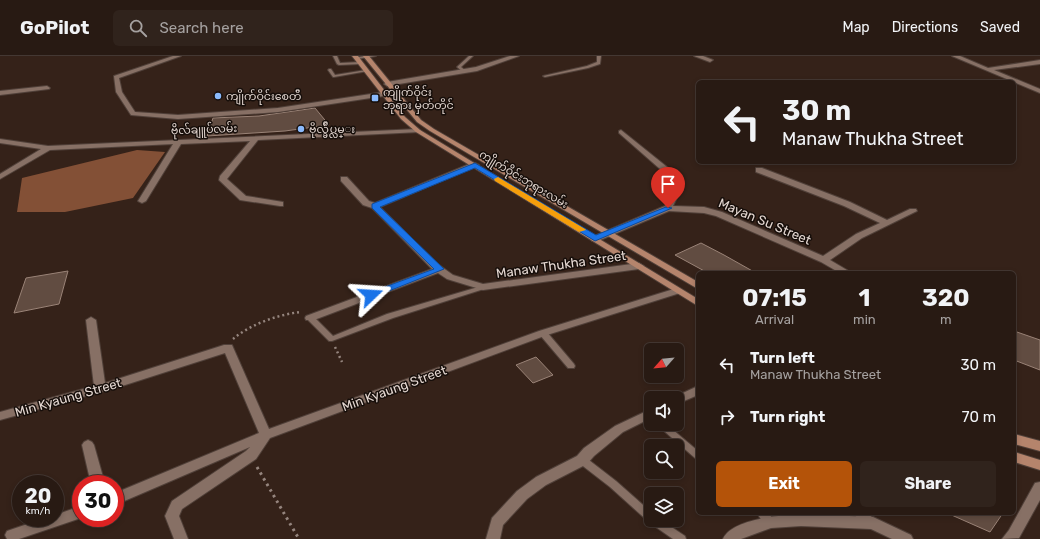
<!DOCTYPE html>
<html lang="en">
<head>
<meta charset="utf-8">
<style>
  body { margin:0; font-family:Rubik,"Noto Sans Myanmar",sans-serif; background:#30231c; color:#f1f3f6; height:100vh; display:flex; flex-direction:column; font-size:15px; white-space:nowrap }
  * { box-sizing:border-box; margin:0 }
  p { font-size:13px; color:#a5a1a0 }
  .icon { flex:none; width:22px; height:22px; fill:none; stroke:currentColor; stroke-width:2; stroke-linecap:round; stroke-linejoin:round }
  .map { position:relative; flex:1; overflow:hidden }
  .side { position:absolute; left:696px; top:215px; width:320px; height:244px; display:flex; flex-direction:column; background:#281a13; border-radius:6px; box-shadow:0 2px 6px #0003,0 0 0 1px #443833 }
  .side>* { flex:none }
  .top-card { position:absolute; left:696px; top:24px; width:320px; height:84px; border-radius:6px; box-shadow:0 2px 6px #0003,0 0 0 1px #443833; background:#281a13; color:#f1f3f6; overflow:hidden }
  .needle { width:26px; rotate:243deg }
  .fabs { position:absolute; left:644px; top:287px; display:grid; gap:8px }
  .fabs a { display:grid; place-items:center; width:40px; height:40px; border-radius:6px; background:#281a13; box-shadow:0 2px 6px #0003,0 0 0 1px #443833; font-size:20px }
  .speed { position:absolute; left:12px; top:419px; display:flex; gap:8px; font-size:20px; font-weight:700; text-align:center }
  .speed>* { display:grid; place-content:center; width:52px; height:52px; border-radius:50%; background:#281a13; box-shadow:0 2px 6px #0003,0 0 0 1px #443833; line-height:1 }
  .speed small { font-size:10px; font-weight:400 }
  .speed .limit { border:6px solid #d22; background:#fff; color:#111 }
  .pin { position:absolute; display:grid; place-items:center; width:34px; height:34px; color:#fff; margin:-41px -17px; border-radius:50% 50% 50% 0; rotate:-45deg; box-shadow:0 0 4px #0007 }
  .pin .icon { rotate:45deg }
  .me { position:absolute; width:44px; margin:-22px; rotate:70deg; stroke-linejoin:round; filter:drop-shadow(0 0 3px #0008) }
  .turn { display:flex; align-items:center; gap:14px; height:84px; padding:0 20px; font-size:18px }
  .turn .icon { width:52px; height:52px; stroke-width:2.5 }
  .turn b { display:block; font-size:28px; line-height:34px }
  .eta { display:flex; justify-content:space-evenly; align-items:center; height:68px; text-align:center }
  .eta b { font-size:24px; font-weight:700; line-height:28px }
  .action { display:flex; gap:8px; margin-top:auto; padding:8px 20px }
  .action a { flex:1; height:46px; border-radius:6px; background:#b45309; color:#fff; font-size:16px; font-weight:700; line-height:46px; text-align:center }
  .action a+a { background:#30231c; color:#f1f3f6 }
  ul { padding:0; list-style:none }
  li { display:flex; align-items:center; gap:12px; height:52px; padding:0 20px }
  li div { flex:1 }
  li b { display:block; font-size:15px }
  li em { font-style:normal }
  header { display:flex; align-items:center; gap:24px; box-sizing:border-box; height:56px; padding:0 20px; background:#281a13; border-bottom:1px solid #443833 }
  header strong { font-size:19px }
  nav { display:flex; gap:22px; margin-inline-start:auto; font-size:14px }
  .search { width:280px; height:36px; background:#30231c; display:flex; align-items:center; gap:10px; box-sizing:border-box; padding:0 14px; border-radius:6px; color:#a5a1a0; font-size:15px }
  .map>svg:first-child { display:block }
  .water { fill:#835036 }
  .building { fill:#614c41; stroke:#9a8377 }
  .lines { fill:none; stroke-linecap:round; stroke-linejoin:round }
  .lane-casing { stroke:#504039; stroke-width:2 }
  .street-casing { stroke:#504039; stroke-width:2 }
  .primary-casing { stroke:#504039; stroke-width:2 }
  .path-far1 { stroke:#95857e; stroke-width:2.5; stroke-dasharray:2 3; stroke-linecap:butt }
  .path { stroke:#95857e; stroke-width:3; stroke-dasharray:2.5 4; stroke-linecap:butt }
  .lane { fill:#877065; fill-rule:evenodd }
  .street { fill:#877065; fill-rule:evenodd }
  .primary { fill:#b5846c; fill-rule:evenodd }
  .route { fill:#1a73e8; stroke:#114b97 }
  .slow { fill:#f59e0b }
  .poi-dot { fill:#8bbafc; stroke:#160e0a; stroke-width:1.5 }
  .labels { text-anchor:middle; stroke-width:3; stroke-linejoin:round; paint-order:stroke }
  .far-poi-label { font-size:11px; fill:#e4d7d1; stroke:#160e0a; text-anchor:start }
  .far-street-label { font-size:11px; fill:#e4d7d1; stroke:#160e0a }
  .street-label { font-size:13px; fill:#e4d7d1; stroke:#160e0a }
</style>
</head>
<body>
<header>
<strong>GoPilot</strong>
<div class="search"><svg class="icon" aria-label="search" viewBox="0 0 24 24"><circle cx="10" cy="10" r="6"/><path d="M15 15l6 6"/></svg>Search here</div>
<nav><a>Map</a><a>Directions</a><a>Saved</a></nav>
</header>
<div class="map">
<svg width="1040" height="483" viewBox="0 0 1040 483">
  <rect width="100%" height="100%" fill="#352219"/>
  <path class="water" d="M137 94 165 96 133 142 65 156H17L22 122Z"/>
  <path class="building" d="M315 52 329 69 285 75 207 80 213 62 259 60Z
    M701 187 724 199 756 217H708L675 199Z
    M68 215 59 248 14 257 26 222Z
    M1014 275 1040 284V314L1014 304Z
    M536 301 553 319 533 327 516 309Z
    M947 457H1003L990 476Z"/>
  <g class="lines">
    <defs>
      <path id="lane" d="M333 0H337L340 7 360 6 362 7 360 8 339 9 337 8Z
        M364 0H376L357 3 355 2Z
        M469 0H473L461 11 466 15 463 16 457 11Z
        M597 0H601L600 8 588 12 545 21 543 20 587 10 597 6Z
        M329 13H331L335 19 366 14 368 15 334 21H333L328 14Z
        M485 229 488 231 487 232 393 262 332 285H329L306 262 307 260H313L333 280 387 258Z
        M540 275H546L574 308 575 310 574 312H568L540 279 539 277Z
        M656 368H666L698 395V404L695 402Z
        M582 400 585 401 616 425 651 456V464H661L685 480 686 483H673L650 467 610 431 579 407 577 404 579 401Z
        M757 457H768L776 466 775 469C767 472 760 463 757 457Z
        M853 457C863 457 871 457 876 466L875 469C867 471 857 463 853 457Z"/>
      <path id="street" d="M173 0H181L119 22 122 36 135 56 178 59 278 52 384 36 387 38 384 40 278 56 178 63 131 59 116 36 114 20Z
        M510 0H519L477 15 387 30 384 28 387 26 476 11Z
        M694 0H703L713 4 710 6Z
        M952 0H960L988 12 1040 4V8L994 14 1040 33V37Z
        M47 30 50 32 49 33 0 39V35Z
        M418 73 421 75 420 76 258 84 227 123 246 140 283 146V150H280L240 144 219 124 220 120 250 85 181 88 146 145 142 147 138 145 173 88 50 94 0 123V118L41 93 0 87V83L48 90Z
        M621 74 682 123 684 127 673 150 704 151 722 156 823 200 856 178 880 167 844 150 756 116V112H762L850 146 887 164 910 153H916L917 155 862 182 830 204 852 217H840L821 206 716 160 704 157 669 155 598 185H592L591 183 592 181 665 150 676 127 619 77V75Z
        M472 107H475L479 109 380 151 435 206 453 219 483 228 639 207 644 210 639 213 483 234 447 223 438 217 314 264H306L305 262 306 260 432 213 372 152 363 149 341 125V121H347L369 145 375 147Z
        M677 232 682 235 680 237 547 279 270 382 256 403 182 453 179 460 188 483H174L165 460 172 445 246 395 250 391 115 449V437L259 377 225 297 122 330 0 364V356L94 330 86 264 91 261 96 264 105 327 224 289H232L269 373 539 275Z
        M698 330V339L677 348V342H672Z
        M651 353V362L623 376 594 400 587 408 546 429 527 443 503 469 500 483H486L492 462 517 435 536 421 577 400 584 392 615 370Z
        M88 384 92 386 94 389 105 428H91L82 389 84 386Z
        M1040 426V444L1019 482 1002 483 1009 474 1035 427Z
        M81 450V462L19 483H7L5 479 7 475 45 462H55V459Z
        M801 458 873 461 911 479 913 483H892L871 473 801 470 771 472 741 483H723C732 463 781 459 801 458Z"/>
      <path id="primary" d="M352 0H358L405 61 420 74 698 243V250L416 76 401 63Z
        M363 0H369L421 64 434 73 698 226V233L430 75 417 66Z
        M1014 378 1040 385V395L1014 388Z
        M1014 396 1040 404V414L1014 406Z"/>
    </defs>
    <use href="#lane" class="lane-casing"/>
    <use href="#street" class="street-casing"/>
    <use href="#primary" class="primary-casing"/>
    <path class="path-far1" d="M233 283C251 268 277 259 300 256
      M335 291 342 306"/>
    <path class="path" d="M257 411 299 483"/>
    <use href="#lane" class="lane"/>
    <use href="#street" class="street"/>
    <use href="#primary" class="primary"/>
  </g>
  <path class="route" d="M475 107 596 179 666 151 672 152 595 185 475 112 380 151 444 213 374 241H368V237L434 213 372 152V148Z"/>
  <path class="slow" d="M498 121 585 173 586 174 579 176 495 125 494 123Z"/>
  <g class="poi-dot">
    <circle cx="218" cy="40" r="4"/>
    <rect x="371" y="38" width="8" height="8" rx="2"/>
    <circle cx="301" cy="73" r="4"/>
  </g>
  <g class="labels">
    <g class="far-poi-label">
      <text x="383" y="40">ကျိုက်ဝိုင်း<tspan x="383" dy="13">ဘုရား မှတ်တိုင်</tspan></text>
      <text x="226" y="44">ကျိုက်ဝိုင်းစေတီ</text>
      <text x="309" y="77">ဗိုလ္ခ်ဳပ္လမ္း</text>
    </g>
    <g class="far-street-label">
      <text transform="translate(204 73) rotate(-2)" y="4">ဗိုလ်ချူပ်လမ်း</text>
      <text transform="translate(524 123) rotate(31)" y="4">ကျိုက်ဝိုင်းဘုရားလမ်း</text>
    </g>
    <g class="street-label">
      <text transform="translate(765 165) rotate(23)" y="5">Mayan Su Street</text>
      <text transform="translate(561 208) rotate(-8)" y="5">Manaw Thukha Street</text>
      <text transform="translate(394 332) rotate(-20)" y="5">Min Kyaung Street</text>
      <text transform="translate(68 341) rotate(-16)" y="5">Min Kyaung Street</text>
    </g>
  </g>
</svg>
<div class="fabs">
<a><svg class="needle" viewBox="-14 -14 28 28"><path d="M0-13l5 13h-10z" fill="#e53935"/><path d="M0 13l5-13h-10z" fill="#a5a1a0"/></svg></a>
<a><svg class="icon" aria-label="sound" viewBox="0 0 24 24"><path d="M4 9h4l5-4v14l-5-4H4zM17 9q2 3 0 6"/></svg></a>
<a><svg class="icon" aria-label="search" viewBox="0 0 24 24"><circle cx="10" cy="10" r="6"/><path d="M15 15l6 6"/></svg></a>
<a><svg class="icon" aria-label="layers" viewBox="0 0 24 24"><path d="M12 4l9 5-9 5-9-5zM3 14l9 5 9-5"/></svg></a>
</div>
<div class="speed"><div>20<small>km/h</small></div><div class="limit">30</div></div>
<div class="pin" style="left:668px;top:152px;background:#d93025"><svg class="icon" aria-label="arrive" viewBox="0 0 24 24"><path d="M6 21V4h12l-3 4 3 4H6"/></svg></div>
<svg class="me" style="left:371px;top:239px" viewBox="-20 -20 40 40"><path d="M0-17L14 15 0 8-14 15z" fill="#1a73e8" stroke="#fff" stroke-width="4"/></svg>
<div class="top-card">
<div class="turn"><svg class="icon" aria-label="left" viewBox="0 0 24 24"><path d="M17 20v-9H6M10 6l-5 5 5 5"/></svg><div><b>30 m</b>Manaw Thukha Street</div></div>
</div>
<section class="side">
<div class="eta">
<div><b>07:15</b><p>Arrival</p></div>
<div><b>1</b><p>min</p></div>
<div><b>320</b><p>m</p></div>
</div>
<ul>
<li><svg class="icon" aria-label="left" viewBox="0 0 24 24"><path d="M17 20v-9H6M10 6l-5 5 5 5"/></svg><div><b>Turn left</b><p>Manaw Thukha Street</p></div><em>30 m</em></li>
<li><svg class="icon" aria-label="right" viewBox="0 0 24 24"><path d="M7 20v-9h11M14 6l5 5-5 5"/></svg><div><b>Turn right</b></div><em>70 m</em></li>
</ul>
<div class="action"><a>Exit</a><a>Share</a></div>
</section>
</div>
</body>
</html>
